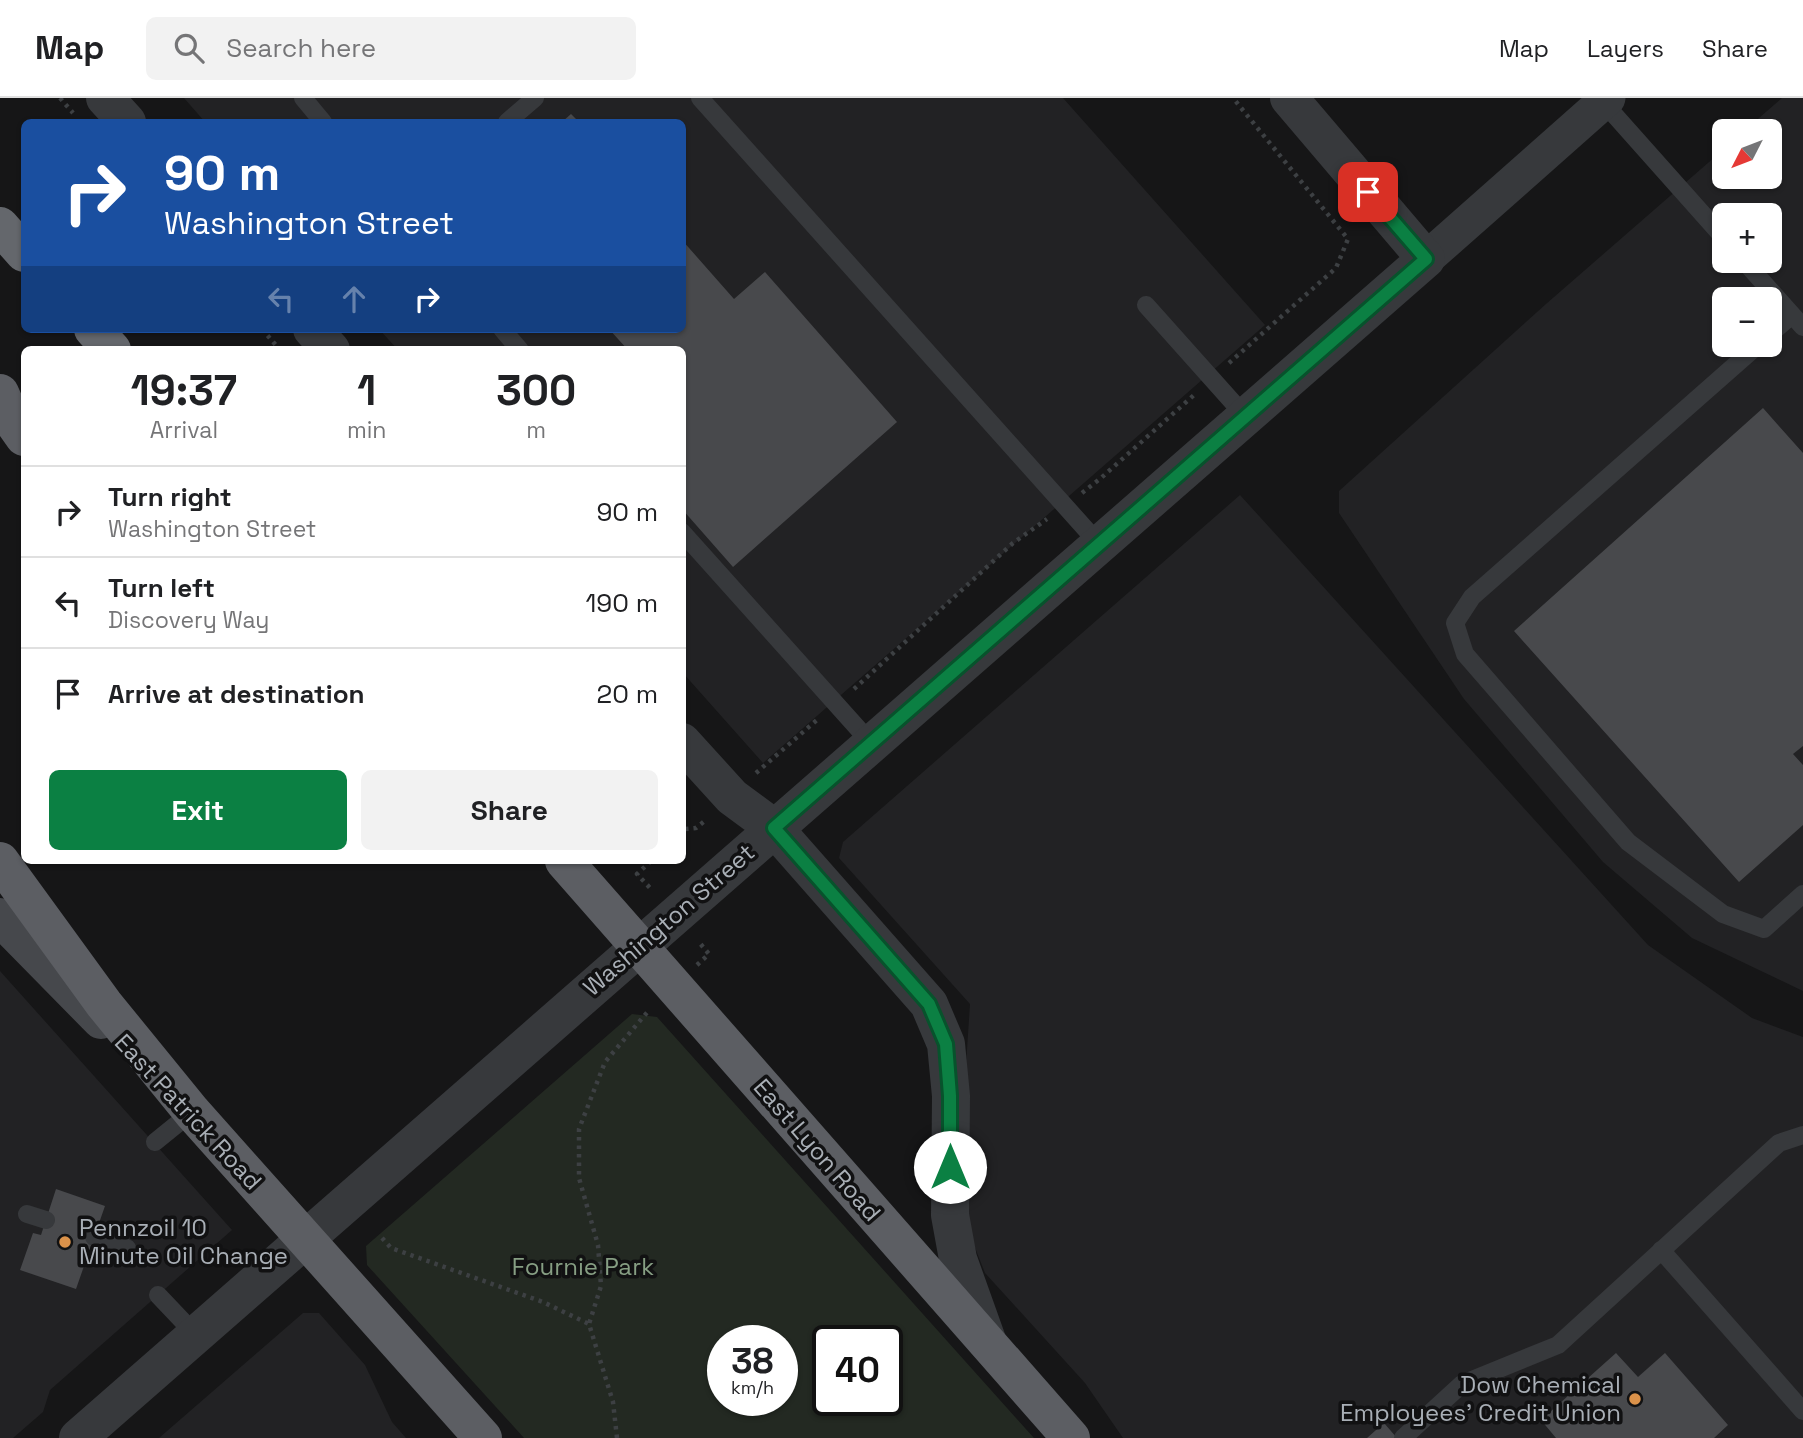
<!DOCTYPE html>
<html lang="en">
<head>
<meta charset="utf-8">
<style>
  body { margin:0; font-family:"Space Grotesk",sans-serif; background:#f2f2f2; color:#202124; height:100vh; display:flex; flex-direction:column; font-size:26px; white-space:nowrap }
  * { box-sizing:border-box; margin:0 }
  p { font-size:23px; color:#757577 }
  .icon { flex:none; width:38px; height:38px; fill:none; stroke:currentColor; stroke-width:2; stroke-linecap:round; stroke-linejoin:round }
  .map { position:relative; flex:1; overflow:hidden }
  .sheet { position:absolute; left:21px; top:248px; width:665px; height:518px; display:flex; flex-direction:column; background:#fff; border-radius:10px; box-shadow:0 2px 5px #0004 }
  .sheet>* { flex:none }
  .banner { position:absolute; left:21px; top:21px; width:665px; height:214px; border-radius:10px; box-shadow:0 2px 5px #0004; background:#1a4fa0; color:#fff; overflow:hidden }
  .needle { width:46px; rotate:228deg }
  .fabs { position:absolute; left:1712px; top:21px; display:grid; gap:14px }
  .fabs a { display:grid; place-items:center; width:70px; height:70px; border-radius:10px; background:#fff; box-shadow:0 2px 5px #0004; font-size:35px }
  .speed { position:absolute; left:707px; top:1227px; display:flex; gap:14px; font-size:35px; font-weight:700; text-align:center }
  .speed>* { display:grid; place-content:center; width:91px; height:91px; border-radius:50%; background:#fff; box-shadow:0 2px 5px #0004; line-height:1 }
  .speed small { font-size:18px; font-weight:400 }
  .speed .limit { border:4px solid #111; border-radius:10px; background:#fff; color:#111 }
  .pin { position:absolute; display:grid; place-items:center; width:60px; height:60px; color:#fff; margin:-30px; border-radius:14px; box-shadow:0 4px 10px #0006 }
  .me { position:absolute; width:77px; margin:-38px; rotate:0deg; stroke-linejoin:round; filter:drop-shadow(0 0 5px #0008) }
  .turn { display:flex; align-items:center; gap:24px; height:147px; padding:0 28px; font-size:32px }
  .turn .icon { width:91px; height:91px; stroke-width:2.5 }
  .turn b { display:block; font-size:49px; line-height:60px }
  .lanes { display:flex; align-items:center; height:66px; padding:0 28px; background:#0003; justify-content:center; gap:35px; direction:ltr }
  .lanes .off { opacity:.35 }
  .eta { display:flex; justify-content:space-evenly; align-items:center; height:119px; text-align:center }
  .eta b { font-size:42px; font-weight:600; line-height:49px }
  .action { display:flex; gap:14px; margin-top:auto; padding:14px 28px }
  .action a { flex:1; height:80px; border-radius:10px; background:#0b8043; color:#fff; font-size:28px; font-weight:600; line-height:80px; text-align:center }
  .action a+a { background:#f2f2f2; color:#202124 }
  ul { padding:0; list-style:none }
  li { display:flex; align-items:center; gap:21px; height:91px; padding:0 28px; border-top:2px solid #e0e0e0 }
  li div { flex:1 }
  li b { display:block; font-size:26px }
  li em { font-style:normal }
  header { display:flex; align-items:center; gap:42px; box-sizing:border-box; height:98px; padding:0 35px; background:#fff; border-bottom:2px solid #e0e0e0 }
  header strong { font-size:33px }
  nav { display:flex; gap:38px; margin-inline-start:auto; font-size:24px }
  .search { width:490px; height:63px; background:#f2f2f2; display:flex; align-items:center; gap:18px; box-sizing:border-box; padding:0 24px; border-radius:10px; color:#757577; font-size:26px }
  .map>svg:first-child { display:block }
  .built { fill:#222224; fill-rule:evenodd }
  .green { fill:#232922; fill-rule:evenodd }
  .building { fill:#48494c }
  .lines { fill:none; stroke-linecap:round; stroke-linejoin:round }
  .path { stroke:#3d4043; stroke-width:4.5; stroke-dasharray:3.5 5; stroke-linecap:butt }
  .service { stroke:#37393c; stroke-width:18 }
  .minor { stroke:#37393c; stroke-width:35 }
  .tertiary { stroke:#37393c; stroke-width:38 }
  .secondary { stroke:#46484c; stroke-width:38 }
  .trunk { stroke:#5c5e63; stroke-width:38 }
  .motorway { stroke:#64676c; stroke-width:38 }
  .route-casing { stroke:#07532c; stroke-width:18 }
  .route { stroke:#0b8043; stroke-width:12 }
  .poi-dot { fill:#db924a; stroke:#111112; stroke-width:2.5 }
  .labels { text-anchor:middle; stroke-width:7; stroke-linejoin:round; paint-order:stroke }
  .street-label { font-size:24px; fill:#a9afb6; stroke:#111112 }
  .poi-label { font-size:24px; fill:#a9afb6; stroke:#111112; text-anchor:start }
  .park-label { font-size:24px; fill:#869e83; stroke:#111112 }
</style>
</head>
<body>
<header>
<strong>Map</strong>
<div class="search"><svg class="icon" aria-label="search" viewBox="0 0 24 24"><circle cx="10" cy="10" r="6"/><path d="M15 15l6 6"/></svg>Search here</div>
<nav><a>Map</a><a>Layers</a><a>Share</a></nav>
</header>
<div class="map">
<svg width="1803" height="1340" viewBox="0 0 1803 1340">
  <rect width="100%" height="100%" fill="#161617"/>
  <path class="built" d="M184 0H1063L1265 227 763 665 683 575 682 252H398L379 231H682V24H205Z
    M1782 0H1803V893L1692 840 1603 764 1464 601 1339 415V393L1546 206 1724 51V79H1769V33H1744ZM1724 117H1769V163H1724ZM1724 201H1769V247H1724Z
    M1240 397 1648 847 1752 920 1803 939V1340H1123L1085 1285 985 1175 957 1104 970 906 839 760 843 744Z
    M0 873 232 1132 50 1292 43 1314 13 1340H0Z
    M303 1215H319L365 1267 392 1324 406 1340H159Z"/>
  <path class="green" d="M632 916 657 919 1034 1340H524L367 1167 366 1148ZM723 1242H782V1302H723ZM828 1242H887V1302H828Z"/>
  <path class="building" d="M571 16 579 24H562Z
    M682 142 734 201 765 174 897 324 733 469 682 411V252H628L609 231H682Z
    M1763 310 1803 355V648L1793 656 1803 667V727L1739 784 1514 533Z
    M56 1091 105 1108 76 1191 20 1172 33 1135 41 1137Z
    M1616 1255 1638 1279 1665 1255 1728 1327 1714 1340H1556L1541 1322Z
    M1384 1325 1397 1340H1367Z"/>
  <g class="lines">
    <path class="path" d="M60 0 73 15
      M262 231 280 252
      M1229 265 1336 170 1348 141 1233 0
      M1082 395 1101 380 1194 297
      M854 591 1013 445 1047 421
      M756 675 818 621
      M682 702 683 732
      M685 731 696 730 706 722
      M651 763 637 776 652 792
      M697 867 709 856 698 843
      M382 1140 391 1150 543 1204 589 1226
      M617 1340 613 1304 589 1226 601 1188 598 1147 579 1080V1031L605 964 650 911"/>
    <path class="service" d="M303 0 323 24
      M700 0 1099 446
      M1603 4 1724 140
      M507 24 535 0
      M1744 163 1803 229
      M1146 207 1246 319
      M502 231 520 252
      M1769 237 1792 217
      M1758 247 1472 499 1455 525 1465 556 1628 744 1723 816 1764 831 1803 796
      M682 434 871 645
      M155 1044 192 1014
      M27 1116 46 1122
      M94 1139 127 1150
      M1661 1152 1803 1313
      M158 1197 195 1236
      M1403 1340 1462 1286 1558 1247 1779 1045 1803 1037"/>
    <path class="minor" d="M1426 161 1608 0"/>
    <path class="tertiary" d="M105 0 127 24
      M312 231 331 252
      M682 644 732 699 774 730 929 906 946 946 951 998 950 1117 958 1161 988 1245
      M78 1340 1426 161 1289 0"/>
    <path class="secondary" d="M0 819 101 922"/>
    <path class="trunk" d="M0 295 12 322 24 339
      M0 763 104 906 192 1014 483 1340
      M564 763 1071 1340"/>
    <path class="motorway" d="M0 128 24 155
      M93 231 112 252"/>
  </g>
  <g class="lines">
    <defs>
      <path id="route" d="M950 1069V998L946 946 929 906 774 730 1426 161 1368 94"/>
    </defs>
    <use href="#route" class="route-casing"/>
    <use href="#route" class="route"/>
  </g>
  <g class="poi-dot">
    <circle cx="65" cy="1144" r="7"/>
    <circle cx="1635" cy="1301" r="7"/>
  </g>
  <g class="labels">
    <g class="street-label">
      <text transform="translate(669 822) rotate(-41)" y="8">Washington Street</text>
      <text transform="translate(188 1014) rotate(47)" y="8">East Patrick Road</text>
      <text transform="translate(817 1052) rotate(49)" y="8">East Lyon Road</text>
    </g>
    <g class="poi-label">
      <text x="79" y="1138">Pennzoil 10<tspan x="79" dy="28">Minute Oil Change</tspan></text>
      <text x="1621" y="1295" text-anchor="end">Dow Chemical<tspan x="1621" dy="28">Employees’ Credit Union</tspan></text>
    </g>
    <g class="park-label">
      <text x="583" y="1177">Fournie Park</text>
    </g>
  </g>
</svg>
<div class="fabs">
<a><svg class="needle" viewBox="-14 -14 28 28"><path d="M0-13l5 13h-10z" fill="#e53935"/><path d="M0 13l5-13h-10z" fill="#757577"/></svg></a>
<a>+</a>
<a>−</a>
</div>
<div class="speed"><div>38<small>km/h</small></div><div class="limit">40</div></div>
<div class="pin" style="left:1368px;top:94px;background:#d93025"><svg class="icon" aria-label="arrive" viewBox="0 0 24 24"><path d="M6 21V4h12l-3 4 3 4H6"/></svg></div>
<svg class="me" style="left:950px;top:1069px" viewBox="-20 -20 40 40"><circle r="19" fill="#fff"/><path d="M0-13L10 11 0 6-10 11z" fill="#0b8043"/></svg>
<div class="banner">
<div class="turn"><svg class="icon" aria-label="right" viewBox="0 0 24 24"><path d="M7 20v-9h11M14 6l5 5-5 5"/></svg><div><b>90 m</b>Washington Street</div></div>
<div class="lanes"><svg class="icon off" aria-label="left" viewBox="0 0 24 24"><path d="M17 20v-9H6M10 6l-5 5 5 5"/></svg><svg class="icon off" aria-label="ahead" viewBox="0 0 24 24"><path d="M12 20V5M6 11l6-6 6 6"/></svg><svg class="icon" aria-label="right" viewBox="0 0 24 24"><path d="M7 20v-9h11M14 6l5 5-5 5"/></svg></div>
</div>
<section class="sheet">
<div class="eta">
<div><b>19:37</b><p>Arrival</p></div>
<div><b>1</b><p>min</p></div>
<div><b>300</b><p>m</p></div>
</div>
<ul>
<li><svg class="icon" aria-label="right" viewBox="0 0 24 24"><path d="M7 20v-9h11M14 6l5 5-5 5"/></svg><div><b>Turn right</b><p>Washington Street</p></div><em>90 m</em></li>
<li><svg class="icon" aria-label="left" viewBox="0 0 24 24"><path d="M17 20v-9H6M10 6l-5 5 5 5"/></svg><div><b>Turn left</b><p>Discovery Way</p></div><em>190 m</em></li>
<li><svg class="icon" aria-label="arrive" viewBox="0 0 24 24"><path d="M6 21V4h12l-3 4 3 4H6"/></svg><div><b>Arrive at destination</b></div><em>20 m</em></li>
</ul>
<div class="action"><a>Exit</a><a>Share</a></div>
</section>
</div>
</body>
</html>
